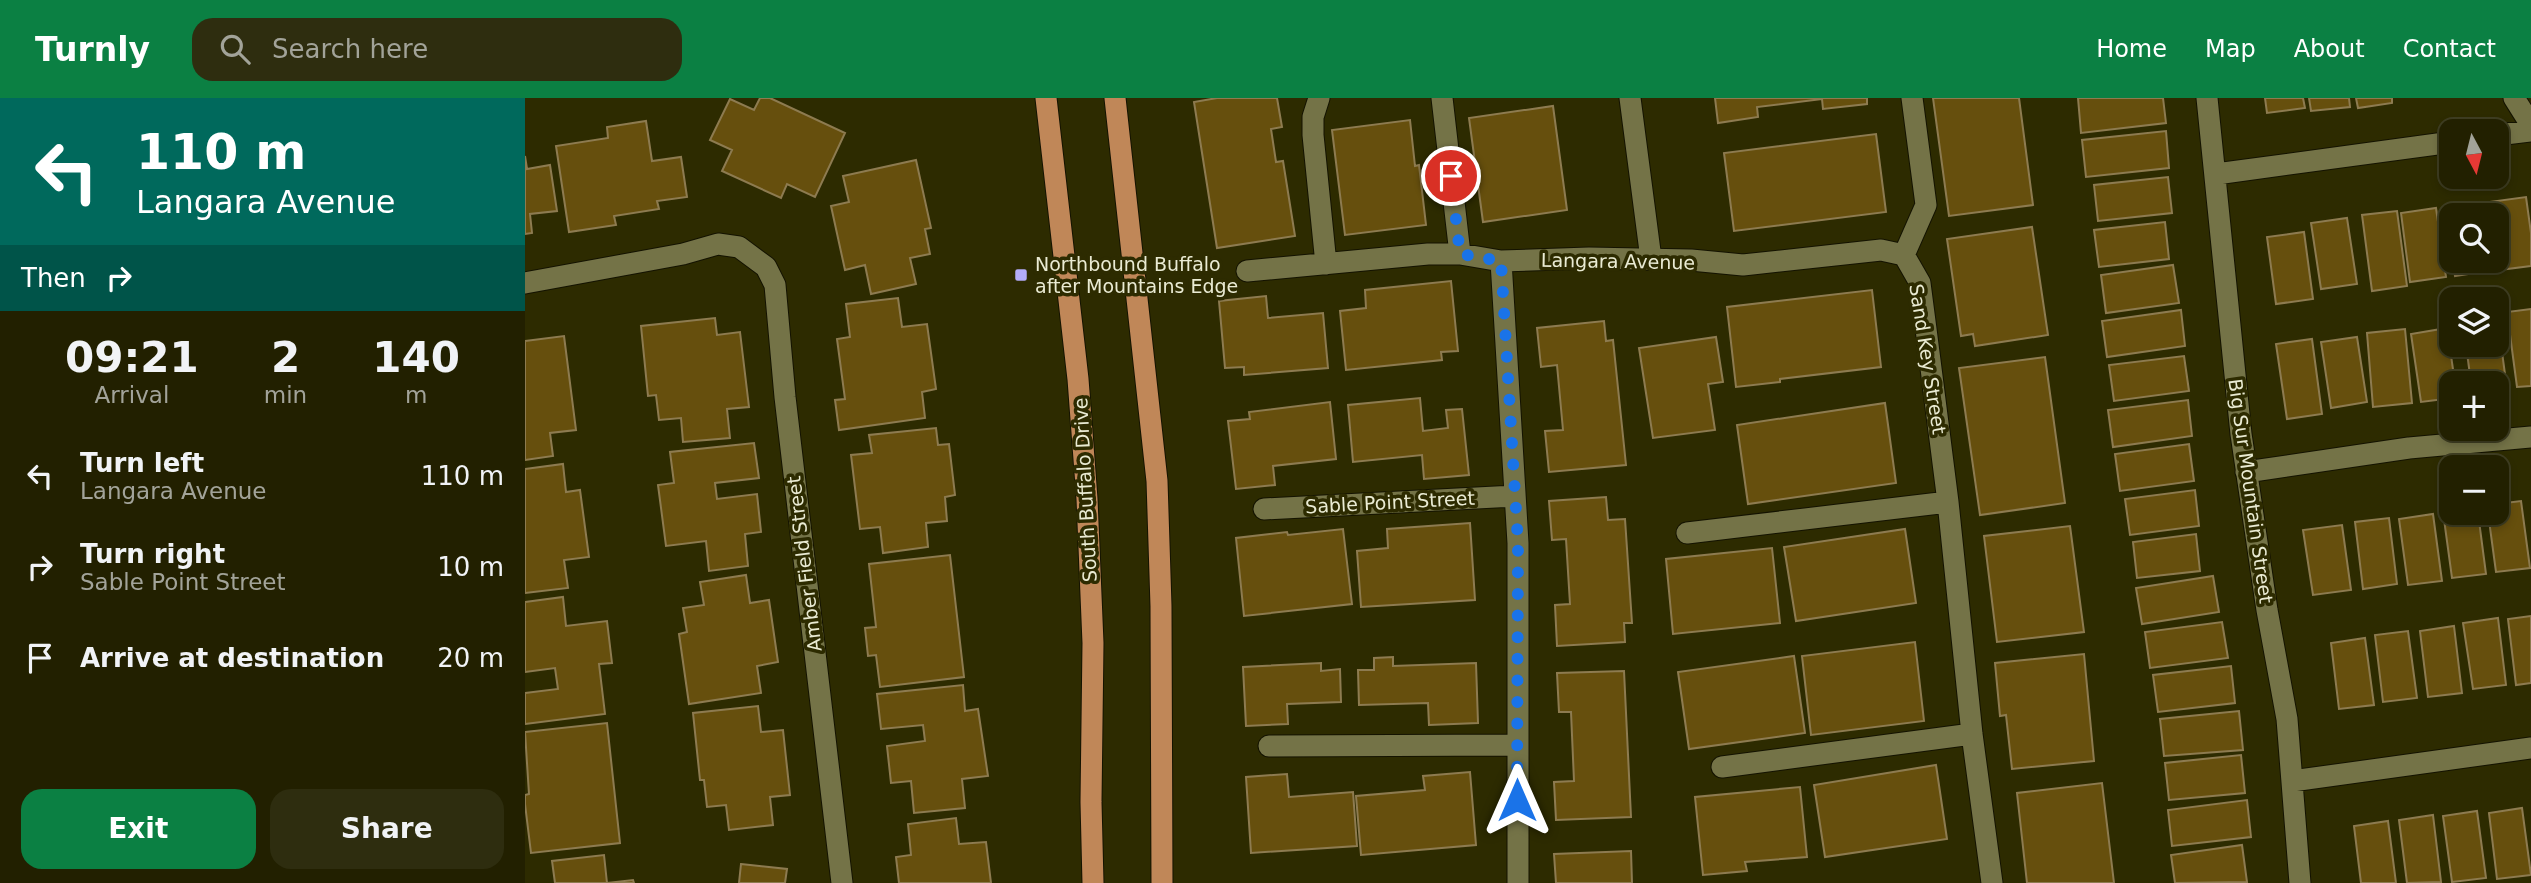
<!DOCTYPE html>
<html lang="en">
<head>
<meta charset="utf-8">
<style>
  body { margin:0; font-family:"DejaVu Sans",sans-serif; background:#2e2d0f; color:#f1f3f6; height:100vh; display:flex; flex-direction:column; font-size:26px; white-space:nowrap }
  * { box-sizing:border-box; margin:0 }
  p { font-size:23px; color:#a2a399 }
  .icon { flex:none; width:38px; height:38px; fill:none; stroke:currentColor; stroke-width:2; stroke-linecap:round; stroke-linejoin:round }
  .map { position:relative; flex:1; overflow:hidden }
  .panel { display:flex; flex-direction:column; background:#222000; width:525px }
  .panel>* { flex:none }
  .guide { background:#00695c; color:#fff; overflow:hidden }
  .needle { width:46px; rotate:173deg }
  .controls { position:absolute; left:1914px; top:21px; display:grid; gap:14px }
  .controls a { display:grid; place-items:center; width:70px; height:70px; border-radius:14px; background:#222000; box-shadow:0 4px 10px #0003,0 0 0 2px #3f3e22; font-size:35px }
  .pin { position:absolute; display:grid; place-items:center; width:60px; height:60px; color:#fff; margin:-30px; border:4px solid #fff; border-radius:50%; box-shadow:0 2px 7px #0007 }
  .me { position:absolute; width:77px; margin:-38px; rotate:0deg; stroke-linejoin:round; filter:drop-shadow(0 0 5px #0008) }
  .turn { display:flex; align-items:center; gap:24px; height:147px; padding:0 21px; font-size:32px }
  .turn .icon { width:91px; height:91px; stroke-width:2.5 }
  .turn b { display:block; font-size:49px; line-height:60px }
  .then { display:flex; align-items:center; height:66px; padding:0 21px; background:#0003; gap:14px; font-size:26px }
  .eta { display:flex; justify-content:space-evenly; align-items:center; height:119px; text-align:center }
  .eta b { font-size:42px; font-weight:700; line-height:49px }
  .cta { display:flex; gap:14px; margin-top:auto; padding:14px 21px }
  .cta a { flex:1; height:80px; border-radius:21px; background:#0b8043; color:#fff; font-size:28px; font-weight:700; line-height:80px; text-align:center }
  .cta a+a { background:#2e2d0f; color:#f1f3f6 }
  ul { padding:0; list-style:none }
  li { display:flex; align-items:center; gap:21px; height:91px; padding:0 21px }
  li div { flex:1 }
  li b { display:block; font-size:26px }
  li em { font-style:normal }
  header { display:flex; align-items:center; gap:42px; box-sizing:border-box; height:98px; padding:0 35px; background:#0b8043; color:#fff }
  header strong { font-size:33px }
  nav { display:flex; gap:38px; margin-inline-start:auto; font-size:24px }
  .search { width:490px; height:63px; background:#2e2d0f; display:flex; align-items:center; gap:18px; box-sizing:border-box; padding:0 24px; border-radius:21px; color:#a2a399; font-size:26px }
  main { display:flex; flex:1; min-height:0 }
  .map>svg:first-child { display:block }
  .building { fill:#664f0d; stroke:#8d7b50; stroke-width:2 }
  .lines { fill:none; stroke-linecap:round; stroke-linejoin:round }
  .minor-casing { stroke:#141300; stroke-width:23 }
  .major-casing { stroke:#141300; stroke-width:23 }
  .minor { stroke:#747347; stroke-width:21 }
  .major { stroke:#c08758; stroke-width:21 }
  .route { stroke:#1a73e8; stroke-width:12; stroke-dasharray:0 21.6 }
  .poi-dot { fill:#b3acf9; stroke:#2d2b00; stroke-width:2.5 }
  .labels { text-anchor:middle; stroke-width:7; stroke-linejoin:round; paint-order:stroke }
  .street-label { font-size:19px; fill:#eaebd3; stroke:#2d2b00 }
  .poi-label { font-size:19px; fill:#eaebd3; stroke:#2d2b00; text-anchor:start }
</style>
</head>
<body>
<header>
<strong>Turnly</strong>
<div class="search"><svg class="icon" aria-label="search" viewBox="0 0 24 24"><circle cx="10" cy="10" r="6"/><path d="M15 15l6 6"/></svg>Search here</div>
<nav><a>Home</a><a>Map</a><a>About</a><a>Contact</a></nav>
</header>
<main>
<section class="panel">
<div class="guide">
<div class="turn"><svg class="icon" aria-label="left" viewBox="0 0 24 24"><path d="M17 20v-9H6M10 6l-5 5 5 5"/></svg><div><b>110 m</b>Langara Avenue</div></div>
<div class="then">Then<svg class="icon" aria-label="right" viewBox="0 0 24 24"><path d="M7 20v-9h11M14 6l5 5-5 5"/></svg></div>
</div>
<div class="eta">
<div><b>09:21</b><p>Arrival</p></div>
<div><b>2</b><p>min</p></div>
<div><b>140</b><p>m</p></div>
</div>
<ul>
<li><svg class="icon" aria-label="left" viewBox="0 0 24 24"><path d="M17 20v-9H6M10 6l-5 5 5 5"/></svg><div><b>Turn left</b><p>Langara Avenue</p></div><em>110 m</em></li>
<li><svg class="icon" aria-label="right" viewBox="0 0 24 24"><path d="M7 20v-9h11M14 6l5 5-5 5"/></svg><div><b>Turn right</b><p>Sable Point Street</p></div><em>10 m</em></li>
<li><svg class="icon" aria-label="arrive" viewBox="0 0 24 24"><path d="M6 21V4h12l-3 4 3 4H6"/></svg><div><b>Arrive at destination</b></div><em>20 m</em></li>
</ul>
<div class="cta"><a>Exit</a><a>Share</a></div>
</section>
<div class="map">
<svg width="2006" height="785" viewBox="0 0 2006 785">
  <rect width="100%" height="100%" fill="#2d2b00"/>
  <path class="building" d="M235 0H245L320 35 290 99 262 86 256 100 197 73 207 52 185 42 205 1 229 12Z
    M692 0H752L757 29 746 31 751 64 758 63 770 138 692 150 669 4Z
    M1190 0H1342V6L1298 11 1297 1 1232 9 1233 19 1193 25Z
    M1408 0H1494L1508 107 1424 118Z
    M1553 0H1638L1641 25 1556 35Z
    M1740 0H1778L1780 10 1742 15Z
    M1784 0H1824L1825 9 1786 13Z
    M1831 0H1867V5L1833 10Z
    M1028 8 1042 112 958 124 944 20Z
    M885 22 890 68 894 67 901 127 820 137 807 32Z
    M121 23 127 63 156 59 162 99 132 103 134 111 89 118 91 127 44 134 31 48 83 40 82 29Z
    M1641 33 1644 70 1561 79 1557 42Z
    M1351 36 1361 114 1209 133 1199 55Z
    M0 58 2 71 25 67 32 113 5 116 7 135 0 136Z
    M391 62 406 130 400 131 405 156 385 160 391 186 346 196 340 167 320 172 306 108 324 104 318 78Z
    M1643 79 1647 115 1573 123 1569 87Z
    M2001 99 2006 135V168L1974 172 1972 117H1966L1964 104Z
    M1959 105 1961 117H1927V155L1920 110Z
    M1911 110 1921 179 1885 184 1876 115Z
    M1872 113 1882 188 1847 193 1837 117Z
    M1822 120 1832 186 1796 191 1786 125Z
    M1640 124 1644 161 1574 169 1569 132Z
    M1507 129 1523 237 1450 248 1448 236 1436 238 1422 141Z
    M1779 134 1788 201 1751 206 1742 139Z
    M1928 163H1967L1969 172 1930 178Z
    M1648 167 1654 205 1581 215 1576 177Z
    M926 183 933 253 916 254 917 262 821 272 815 213 841 210 840 192Z
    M1347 192 1356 269 1255 281V284L1211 289 1202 209Z
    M741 198 743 220 798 215 803 270 719 277V269L700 270 694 203Z
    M373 200 377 229 402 226 411 291 397 294 400 320 314 332 310 302 320 301 312 241 325 239 321 206Z
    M2006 211V288L1992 289 1982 214Z
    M1656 212 1660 248 1582 259 1577 223Z
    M1972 217 1982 291 1972 292V285H1946L1941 247H1972Z
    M190 220 192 237 215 234 224 309 202 311 205 340 158 344 156 320 134 322 131 297 123 298 116 228Z
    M1079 223 1081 243 1088 242 1101 367 1024 374 1020 333 1038 332 1032 267 1016 269 1012 230Z
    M1922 230 1930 285H1927V300L1896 304 1886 236Z
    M1880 231 1887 305 1848 309 1842 235Z
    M39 238 51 332 25 335 28 358 0 362V243Z
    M1191 239 1198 284 1183 286 1190 332 1128 340 1114 250Z
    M1832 239 1842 304 1806 310 1796 244Z
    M1787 241 1797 316 1762 321 1751 246Z
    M1659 258 1664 293 1589 303 1584 267Z
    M1520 259 1540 405 1455 417 1434 270Z
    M895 300 898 333 923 330 921 312 937 311 944 377 899 381 897 357 828 364 823 307Z
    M1663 302 1667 338 1588 349 1583 312Z
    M805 304 811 361 748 368 750 387 711 391 703 323 725 321 724 314Z
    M1360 305 1371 385 1223 406 1212 327Z
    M411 330 413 347 424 346 430 397 420 399 422 423 401 425 403 449 358 455 355 429 335 431 326 357 347 355 344 337Z
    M229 345 234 380 190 385 192 401 232 396 236 434 220 436 223 468 184 473 181 443 141 448 133 387 149 385 145 354Z
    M1664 346 1669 383 1595 393 1590 356Z
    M38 366 41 394 55 392 64 459 39 462 43 490 0 495V371Z
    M1670 392 1674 428 1605 437 1600 401Z
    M1081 399 1083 422 1100 421 1107 525H1099L1100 544 1032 548 1030 507 1045 506 1041 441 1027 442 1024 403Z
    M1996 403 2005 470 1971 474 1963 415H1972V406Z
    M1927 413V415H1953L1961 476 1927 480 1918 414Z
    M1908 416 1917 483 1883 487 1874 421Z
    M1864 420 1872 486 1838 491 1830 424Z
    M945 425 950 502 836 509 832 453 863 450 862 431Z
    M1817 427 1826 492 1788 497 1778 432Z
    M1545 428 1559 534 1472 544 1459 438Z
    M818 431 827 506 719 518 711 440 762 434 763 437Z
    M1380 431 1391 505 1271 523 1259 449Z
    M1671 436 1675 473 1612 480 1608 444Z
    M1247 450 1255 525 1148 536 1141 461Z
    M425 457 439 579 355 589 351 557 343 558 340 530 351 529 344 466Z
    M221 477 225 505 244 502 253 564 232 568 236 595 164 606 154 536 162 534 158 510 179 507 175 484Z
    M1688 478 1694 514 1617 526 1611 490Z
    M38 499 41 528 82 523 87 565 74 566 80 616 0 626V595L33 591 30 570 0 574V504Z
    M2006 518V585L1991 587 1983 521Z
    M1973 520 1981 587 1948 591 1938 525Z
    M1697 524 1703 560 1625 570 1620 534Z
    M1929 528 1937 595 1903 599 1895 533Z
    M1883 533 1892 600 1858 604 1850 537Z
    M1840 540 1849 607 1814 611 1806 545Z
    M1390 544 1399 623 1286 637 1277 558Z
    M1559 556 1569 663 1487 671 1481 617 1475 618 1470 565Z
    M1269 558 1280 635 1164 651 1153 574Z
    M868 559V568L951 565 953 625 904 627 903 605 834 607 833 572H849V560Z
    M796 565V573L815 571 816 604 762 606 763 626 721 628 718 569Z
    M1706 568 1710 605 1633 614 1628 577Z
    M1099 573 1106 719 1031 722 1029 684 1049 683 1046 614H1034L1032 575Z
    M438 587 440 613 453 611 463 678 437 681 440 710 389 715 386 683 366 685 362 648 400 643 398 627 356 631 352 596Z
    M233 608 236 634 258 632 265 697 245 699 248 727 204 732 201 707 182 709 179 682H175L168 615Z
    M1714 613 1718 652 1639 658 1635 621Z
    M82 625 95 745 6 755 0 706V697L4 696 0 634Z
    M1716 657 1720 695 1644 702 1640 665Z
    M1411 667 1422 741 1300 759 1289 687Z
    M945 674 951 747 836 757 831 698 900 692 898 678Z
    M762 676 764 699 828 694 832 748 726 755 721 679Z
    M1577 685 1589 785H1502L1492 695Z
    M1275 689 1282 759 1220 764 1222 773 1178 777 1170 699Z
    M1722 702 1726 739 1647 748 1643 712Z
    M1997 710 2006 777 1972 781 1964 715Z
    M1952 713 1961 780 1927 784 1918 718Z
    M1908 717 1916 784 1882 785 1874 722Z
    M431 720 434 746 461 744 466 785H374L371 759 386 757 383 726Z
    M1863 723 1871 785H1836L1829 728Z
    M1717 747 1722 784 1650 785 1646 757Z
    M1106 753 1107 785H1031L1029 756Z
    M79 757 82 785 108 782 109 785H30L27 763Z
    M216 766 262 771 260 785H214Z"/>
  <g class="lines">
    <defs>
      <path id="minor" d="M794 0 788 19V37L801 166
        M917 0 935 156
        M1105 0 1126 161
        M1387 0 1401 107 1379 157 1395 185 1401 231 1423 404 1447 636 1467 785
        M1682 0 1716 336 1742 512 1762 621 1775 785
        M1989 0 2006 27
        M1972 37 2006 33
        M1691 76 1927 44
        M976 163 993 445V785
        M722 173 903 156H935L976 163 1064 160 1166 162 1218 167 1356 152 1379 157
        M0 185 158 156 193 146 214 149 241 169 250 187 260 299 317 785
        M1721 374 1884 350 2006 339
        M739 411 990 398
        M1162 435 1423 404
        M744 648 992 647
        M1197 669 1447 636
        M1767 683 2006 650"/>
      <path id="major" d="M521 0 553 281 562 401 568 545 566 704 568 785
        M590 0 632 383 636 508 637 785"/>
    </defs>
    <use href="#minor" class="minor-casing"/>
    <use href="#major" class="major-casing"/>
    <use href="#minor" class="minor"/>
    <use href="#major" class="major"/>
  </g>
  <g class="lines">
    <path class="route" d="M926 78 935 156 976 163 993 445 992 702"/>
  </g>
  <rect class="poi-dot" x="489" y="170" width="14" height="14" rx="3.5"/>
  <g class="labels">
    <g class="street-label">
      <text transform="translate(1093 163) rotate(1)" y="7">Langara Avenue</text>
      <text transform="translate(1403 261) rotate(81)" y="7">Sand Key Street</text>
      <text transform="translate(560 392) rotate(-93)" y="7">South Buffalo Drive</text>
      <text transform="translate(1726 393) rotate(82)" y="7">Big Sur Mountain Street</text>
      <text transform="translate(865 404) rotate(-3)" y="7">Sable Point Street</text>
      <text transform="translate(279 466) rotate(-97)" y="7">Amber Field Street</text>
    </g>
    <g class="poi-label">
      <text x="510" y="173">Northbound Buffalo<tspan x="510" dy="22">after Mountains Edge</tspan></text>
    </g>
  </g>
</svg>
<div class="controls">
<a><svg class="needle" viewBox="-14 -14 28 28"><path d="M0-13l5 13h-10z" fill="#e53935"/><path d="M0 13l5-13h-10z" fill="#a2a399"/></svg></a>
<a><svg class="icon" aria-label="search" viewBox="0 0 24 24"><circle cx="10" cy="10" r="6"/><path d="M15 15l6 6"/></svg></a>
<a><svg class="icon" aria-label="layers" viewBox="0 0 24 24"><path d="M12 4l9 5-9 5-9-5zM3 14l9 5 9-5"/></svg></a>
<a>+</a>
<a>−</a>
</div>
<div class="pin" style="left:926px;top:78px;background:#d93025"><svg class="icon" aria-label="arrive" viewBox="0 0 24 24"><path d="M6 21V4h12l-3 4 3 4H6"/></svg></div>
<svg class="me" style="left:992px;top:702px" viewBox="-20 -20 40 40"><path d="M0-17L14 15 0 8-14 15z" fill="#1a73e8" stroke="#fff" stroke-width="4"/></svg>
</div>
</main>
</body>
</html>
